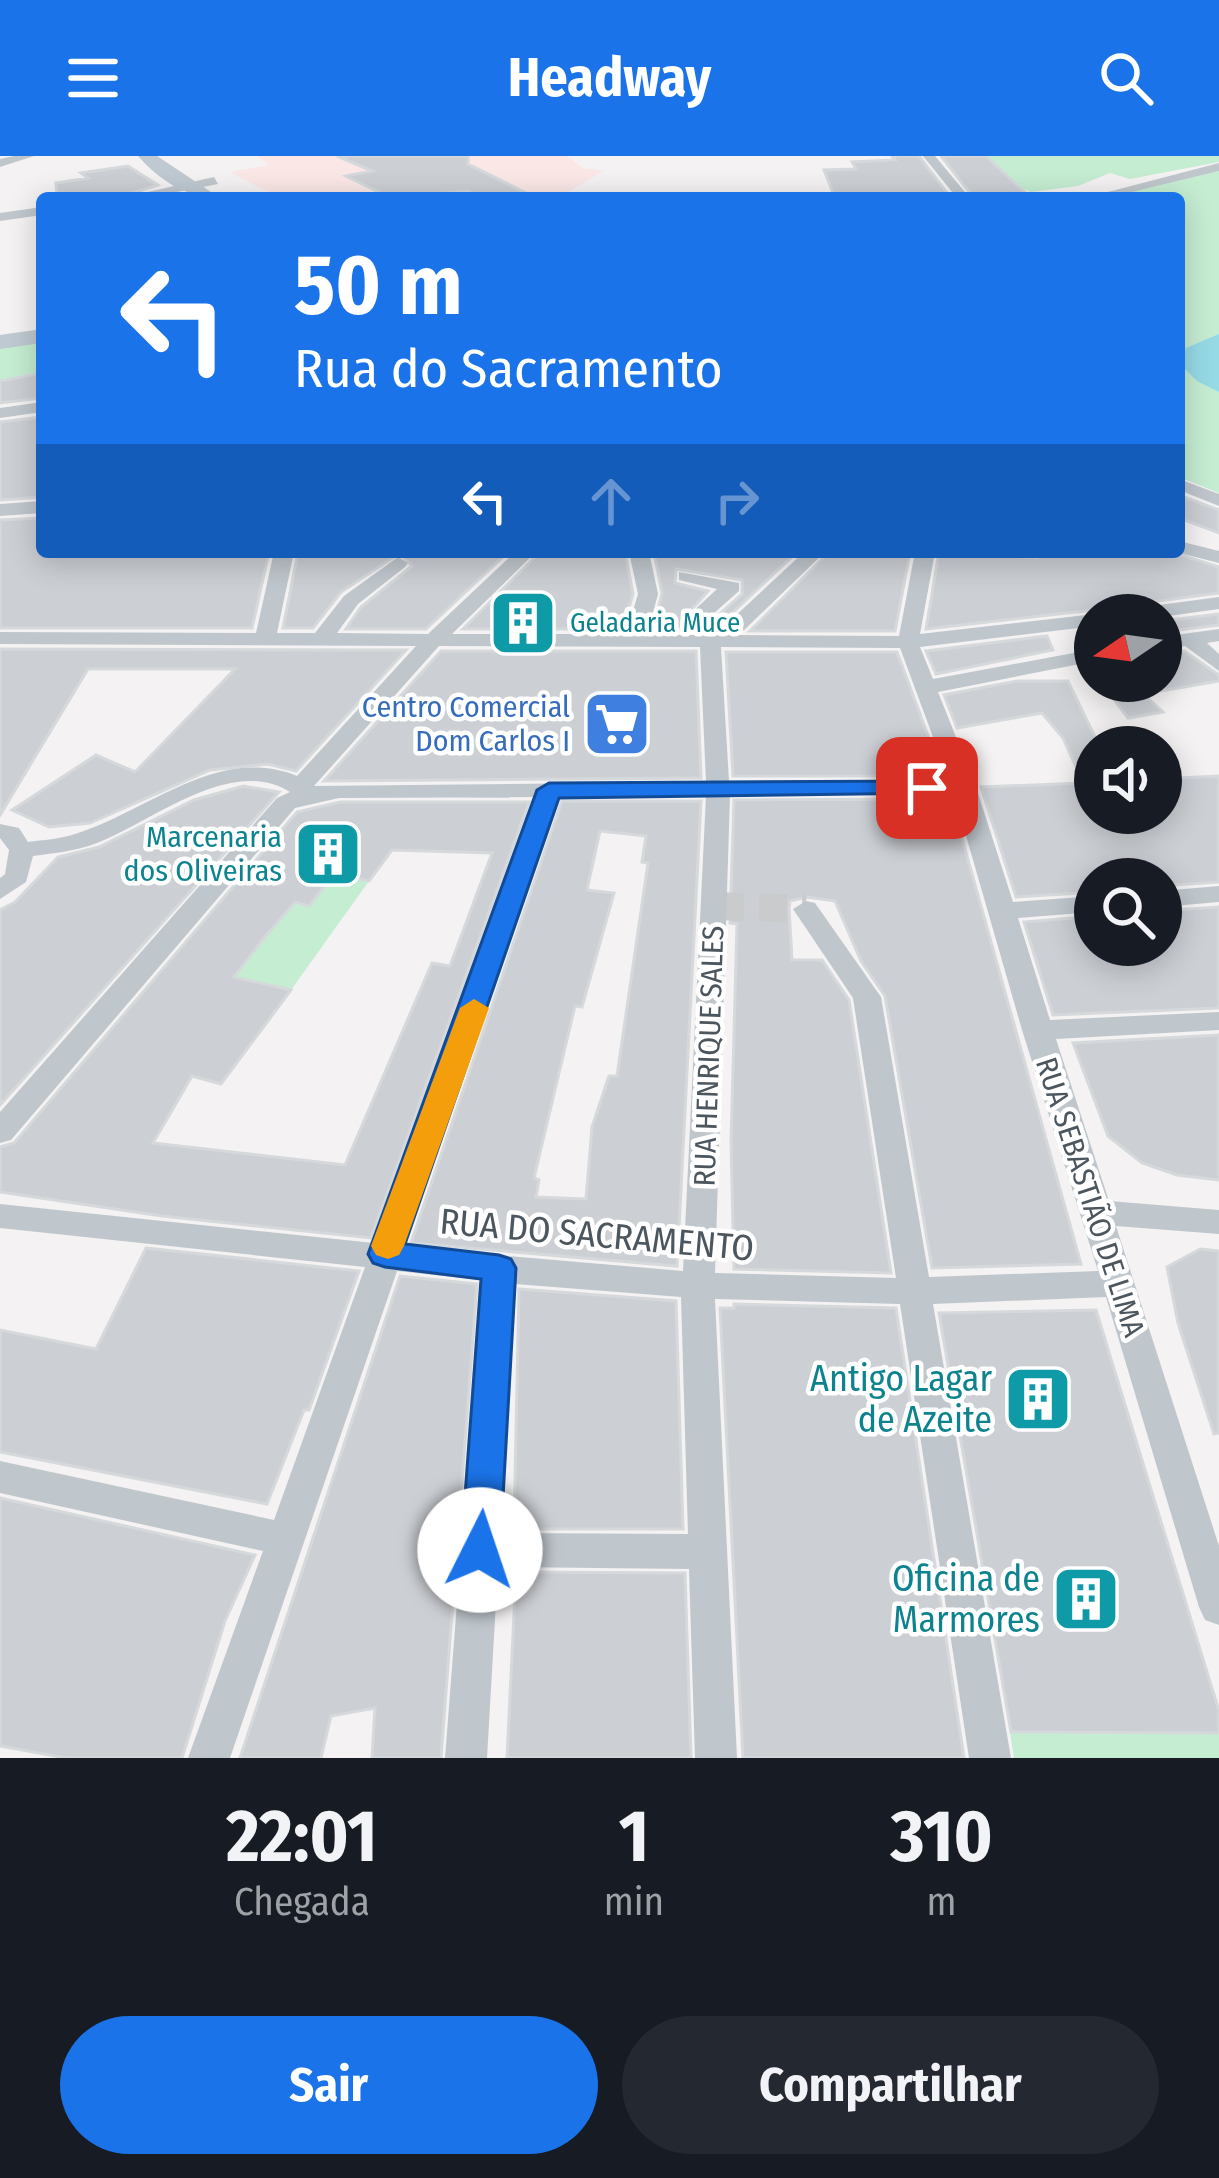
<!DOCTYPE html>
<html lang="pt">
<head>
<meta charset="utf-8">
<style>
  body { margin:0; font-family:"Fira Sans Condensed",sans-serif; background:#242831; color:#f1f3f6; height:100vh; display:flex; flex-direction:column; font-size:45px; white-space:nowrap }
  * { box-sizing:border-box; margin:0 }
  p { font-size:39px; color:#9ea1a6 }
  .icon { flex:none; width:66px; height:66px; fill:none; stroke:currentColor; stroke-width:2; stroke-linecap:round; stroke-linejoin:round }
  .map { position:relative; height:1602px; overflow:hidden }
  .side { display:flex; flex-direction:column; background:#171b24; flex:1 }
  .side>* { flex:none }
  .banner { position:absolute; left:36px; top:36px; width:1149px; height:366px; border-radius:12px; box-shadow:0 6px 30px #0003; background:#1a73e8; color:#fff; overflow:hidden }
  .needle { width:78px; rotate:257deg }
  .controls { position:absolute; left:1074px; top:438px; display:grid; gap:24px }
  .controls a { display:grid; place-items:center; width:108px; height:108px; border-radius:50%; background:#171b24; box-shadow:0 6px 30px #0003; font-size:60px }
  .pin { position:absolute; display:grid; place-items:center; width:102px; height:102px; color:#fff; margin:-51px; border-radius:24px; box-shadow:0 6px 18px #0006 }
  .me { position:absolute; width:132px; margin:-66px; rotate:4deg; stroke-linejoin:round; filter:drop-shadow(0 0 9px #0008) }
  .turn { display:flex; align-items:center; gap:42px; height:252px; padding:0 60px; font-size:54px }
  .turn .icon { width:156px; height:156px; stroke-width:2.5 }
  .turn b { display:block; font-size:84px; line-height:102px }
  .lanes { display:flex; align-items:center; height:114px; padding:0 60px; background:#0003; justify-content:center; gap:60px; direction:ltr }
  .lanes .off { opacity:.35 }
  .eta { display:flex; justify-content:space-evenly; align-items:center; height:204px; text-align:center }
  .eta b { font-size:72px; font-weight:700; line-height:84px }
  .cta { display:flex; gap:24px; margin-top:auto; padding:24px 60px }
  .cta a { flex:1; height:138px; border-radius:72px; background:#1a73e8; color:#fff; font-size:48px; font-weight:700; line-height:138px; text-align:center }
  .cta a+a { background:#242831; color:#f1f3f6 }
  header { display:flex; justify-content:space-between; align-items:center; height:156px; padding:0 60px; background:#1a73e8; color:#fff; font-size:54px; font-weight:700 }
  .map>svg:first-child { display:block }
  .medical { fill:#fae7e6 }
  .green { fill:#c5edd2 }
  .water { fill:#96dae6 }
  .building { fill:#cccfd4; stroke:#d6d9dc; stroke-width:3; fill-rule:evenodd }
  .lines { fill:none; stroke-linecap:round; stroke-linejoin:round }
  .street-tunnel { stroke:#cacbcd; stroke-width:28; stroke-dasharray:28 15; stroke-linecap:butt }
  .street { fill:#bfc7cd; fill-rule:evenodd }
  .secondary { fill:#bfc9d1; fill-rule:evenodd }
  .route { fill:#1a73e8; stroke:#114b97; stroke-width:3 }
  .slow { fill:#f59e0b }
  .labels { text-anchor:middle; stroke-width:9; stroke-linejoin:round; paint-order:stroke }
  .far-culture-label { font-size:27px; fill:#0d838f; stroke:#fff; text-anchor:start }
  .shop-label { font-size:30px; fill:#366cbe; stroke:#fff; text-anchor:end }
  .culture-label { font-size:30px; fill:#0d838f; stroke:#fff; text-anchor:end }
  .street-label { font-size:30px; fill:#4b565e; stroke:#fff }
  .near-street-label { font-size:36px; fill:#4b565e; stroke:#fff }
  .near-culture-label { font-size:36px; fill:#0d838f; stroke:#fff; text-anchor:end }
</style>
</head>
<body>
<header><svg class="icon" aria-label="menu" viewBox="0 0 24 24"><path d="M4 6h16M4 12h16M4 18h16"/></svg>Headway<svg class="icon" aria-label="search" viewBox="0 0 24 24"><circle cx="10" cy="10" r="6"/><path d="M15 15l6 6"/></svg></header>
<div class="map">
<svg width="1219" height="1602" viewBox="0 0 1219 1602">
  <rect width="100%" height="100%" fill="#f4f2f2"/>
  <path class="medical" d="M257 0H567L583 12 603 15 558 42H280L230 16 269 9Z"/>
  <path class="green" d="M986 0H1219V6L1130 23 1110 17 1078 30 1031 36 1015 30Z
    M1219 15V337L1179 321V42H1106Z
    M42 185V217L0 225V191Z
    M335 717 369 725 291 834 232 820 293 746 309 749Z
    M1010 1576 1219 1577V1602H1014Z"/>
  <path class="water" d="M1219 178V236L1197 225 1182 210 1186 192Z"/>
  <path class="building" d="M337 0H468V8L536 42H481L468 35 391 42 346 20 372 15Z
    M892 0H919L951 42H835L824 14 856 13 852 6 895 4Z
    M941 0H986L1031 42H974Z
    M128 10 158 29 117 42H57L56 27 88 22 81 17Z
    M42 217V242L0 247V225Z
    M42 261V341L0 344V266Z
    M1179 339 1219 354V377L1179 362Z
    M42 362V396H269L252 472H0V364Z
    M298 396H508L426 473H346L361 451 412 410 400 397 341 436 313 472H283Z
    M540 396H625L633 438 623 473H463Z
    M654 396H797L731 458 722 456 742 438V424L676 413 675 427 708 435 684 462 710 474 653 475 662 437Z
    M829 396H910L895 475H750Z
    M939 396 1037 402 1036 396H1172L1219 411V437L1128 449 1104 457 1094 454 926 473Z
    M1219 458V469L1161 476V465Z
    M1047 480 1053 494 936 518 926 495Z
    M0 493 406 494 296 615 268 608 210 614 90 667 49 671 12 654 96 599 135 616 235 513H88L0 659Z
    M441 495H696L701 622 324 625Z
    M1184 495 1219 519V525L1161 535V497Z
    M726 496H897L943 620H733Z
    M1017 525H1068L1095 581V657H1161V623L1219 620V726L1161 730V723H1095V736L1016 741 981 631 1083 627 1063 582 1042 557 957 572 944 539Z
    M1100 525H1129L1163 556 1128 562Z
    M243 630 279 636 0 949V754L15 746 58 701 99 691 194 644Z
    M951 643 1081 1108 932 1112 885 840 861 805 835 745 807 741 790 745 789 752 792 804H822L849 844 891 1117 734 1113 731 986 737 768 730 767 734 644Z
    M562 645H701L677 1110 411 1087ZM600 675 646 680 642 706 648 707 617 920H609L592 971 586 1043 536 1041 539 1024 534 1022 575 850 582 851 614 737 587 734Z
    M340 646H529L371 1082 162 1060 0 1036V991L14 987 297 656ZM392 694 492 697 450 810 432 807 345 1009 153 987 192 920 221 928 291 834 234 821 265 781 295 746 309 750 335 717 369 725Z
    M1219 751V852L1053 859 1024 766 1095 760V789H1161V755Z
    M1219 879V1024L1177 1019 1142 1007 1108 980 1073 887Z
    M146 1092 359 1115 309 1254H304L267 1348 0 1296V1174L96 1193Z
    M1200 1093 1219 1095V1277L1214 1278 1178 1167 1167 1111Z
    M400 1120 477 1128 441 1602H372L375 1552 331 1560 321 1602H240Z
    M519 1133 676 1145 683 1373H514Z
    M734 1148 896 1152 964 1602H743L720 1152H734Z
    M1096 1154 1219 1555V1577L1011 1576 939 1157Z
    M0 1342 255 1399 225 1465 182 1602H66L0 1590Z
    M516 1416 685 1417 691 1602H507Z"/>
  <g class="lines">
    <path class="street-tunnel" d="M716 750 806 753"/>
    <path class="street" d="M14 0H34L0 11V3Z
      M923 0H935L970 42H957Z
      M1219 7V15L1107 42H1085Z
      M214 21 218 28 146 42H121Z
      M42 51V59L0 65V57Z
      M42 246V256L0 262V252Z
      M1179 323 1219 338V350L1179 334Z
      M42 345V357L0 360V348Z
      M1179 385 1219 395V407L1176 396Z
      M274 396H294L277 477H315L344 440 398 401 408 407 405 411 358 448 337 477 428 478 515 396H536L452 478H626L638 438 629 396H649L658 438 647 479H710L721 473 688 460 717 433 679 424V416L739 427V435L713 458 732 463 804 396H825L739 479 899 480 915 396H935L920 478 1095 458 1100 459H1095V470L920 491 933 523 1095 493V505L938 536 976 631 1013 746 1095 740V756L1018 762 1050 864 1219 856V874L1056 883 1109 1045 1219 1054V1078L1116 1070 1219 1390V1469L1205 1464 1199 1451 1106 1141 933 1148 1011 1602H969L900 1148 715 1143 737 1602H695L689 1413 498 1411 487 1602H445L482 1124 397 1115 230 1602H188L263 1395 0 1337V1305L274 1364 365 1111 0 1072V1048L374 1087 535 641 339 642 295 652 11 984 0 987V956L277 642 290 636C231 599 152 666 97 687 77 695 54 697 33 700L26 726 0 743V722L5 718 9 694 0 682V668L19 672 28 686C43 684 60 683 75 678 147 656 218 588 297 620L416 490 0 488V476L256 477ZM439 490 700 491 706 626 314 630ZM721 491 900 492 949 624 729 625ZM954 638 1022 874 1098 1115 929 1121 881 841 815 747 806 745 793 753 853 842 896 1122 715 1117 730 640ZM706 640 683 1115 405 1091 559 641ZM515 1128 681 1141 688 1378 500 1377Z
      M1219 441V453L1161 461 1119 459 1129 453Z
      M1219 473V485L1207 487 1219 498V515L1185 490 1161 493V481Z
      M1219 730V746L1161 751V735Z"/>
    <path class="secondary" d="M138 0H157L220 42C187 42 160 25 138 0Z
      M42 173V187L0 193V179Z"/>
  </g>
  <path class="route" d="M927 625 935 627V637L559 642 405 1088 499 1099 511 1103 516 1112 500 1394 494 1407 480 1412 467 1407 461 1394 481 1123 385 1111 373 1107 368 1098 537 634 549 627Z"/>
  <path class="slow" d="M474 843 489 852 404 1090 399 1099 388 1103 376 1099 371 1090 460 852Z"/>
  <defs>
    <symbol id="building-square" viewBox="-11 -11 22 22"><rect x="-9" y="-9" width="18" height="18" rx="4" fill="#0f9aa8" stroke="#fff"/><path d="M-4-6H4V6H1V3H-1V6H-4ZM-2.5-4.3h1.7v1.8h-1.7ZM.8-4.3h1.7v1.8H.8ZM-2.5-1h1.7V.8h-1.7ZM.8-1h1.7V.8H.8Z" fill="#fff"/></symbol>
    <symbol id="supermarket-square" viewBox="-11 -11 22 22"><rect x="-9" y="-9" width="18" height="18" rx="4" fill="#3f7fe0" stroke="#fff"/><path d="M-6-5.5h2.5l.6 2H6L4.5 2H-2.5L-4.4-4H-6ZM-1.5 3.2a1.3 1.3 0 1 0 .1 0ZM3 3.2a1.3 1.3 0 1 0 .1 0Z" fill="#fff"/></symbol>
  </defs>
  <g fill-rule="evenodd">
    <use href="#building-square" x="485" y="429" width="76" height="76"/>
    <use href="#supermarket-square" x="579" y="530" width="76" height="76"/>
    <use href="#building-square" x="290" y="660" width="76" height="76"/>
    <use href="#building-square" x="1000" y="1205" width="76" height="76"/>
    <use href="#building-square" x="1048" y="1405" width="76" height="76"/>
  </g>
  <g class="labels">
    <g class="far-culture-label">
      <text x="570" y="476">Geladaria Muce</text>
    </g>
    <g class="shop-label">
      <text x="570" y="561">Centro Comercial<tspan x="570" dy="34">Dom Carlos I</tspan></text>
    </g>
    <g class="culture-label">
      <text x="282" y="691">Marcenaria<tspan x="282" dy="34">dos Oliveiras</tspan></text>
    </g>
    <g class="street-label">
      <text transform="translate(709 900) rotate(-88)" y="10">RUA HENRIQUE SALES</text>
      <text transform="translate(1090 1041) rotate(72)" y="10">RUA SEBASTIÃO DE LIMA</text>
    </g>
    <g class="near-street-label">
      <text transform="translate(597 1078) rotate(5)" y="13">RUA DO SACRAMENTO</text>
    </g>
    <g class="near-culture-label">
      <text x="992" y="1235">Antigo Lagar<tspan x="992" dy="41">de Azeite</tspan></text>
      <text x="1040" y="1435">Oficina de<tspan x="1040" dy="41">Marmores</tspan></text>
    </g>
  </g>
</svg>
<div class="controls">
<a><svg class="needle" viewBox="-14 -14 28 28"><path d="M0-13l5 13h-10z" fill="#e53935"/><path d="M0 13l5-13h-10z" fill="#9ea1a6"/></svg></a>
<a><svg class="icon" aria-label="sound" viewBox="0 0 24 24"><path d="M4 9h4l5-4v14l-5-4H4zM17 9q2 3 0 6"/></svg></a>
<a><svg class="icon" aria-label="search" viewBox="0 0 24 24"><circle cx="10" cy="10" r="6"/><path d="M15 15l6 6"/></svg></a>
</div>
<div class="pin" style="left:927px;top:632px;background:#d93025"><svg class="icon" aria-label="arrive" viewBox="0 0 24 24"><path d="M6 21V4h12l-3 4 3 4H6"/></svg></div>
<svg class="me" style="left:480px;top:1394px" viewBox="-20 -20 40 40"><circle r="19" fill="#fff"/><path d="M0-13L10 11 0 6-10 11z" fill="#1a73e8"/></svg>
<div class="banner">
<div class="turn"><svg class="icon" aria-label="left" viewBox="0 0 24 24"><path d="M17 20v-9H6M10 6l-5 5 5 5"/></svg><div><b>50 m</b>Rua do Sacramento</div></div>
<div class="lanes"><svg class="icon" aria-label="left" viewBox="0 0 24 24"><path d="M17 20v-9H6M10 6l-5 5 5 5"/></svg><svg class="icon off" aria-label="ahead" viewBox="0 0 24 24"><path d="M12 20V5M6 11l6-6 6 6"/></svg><svg class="icon off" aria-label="right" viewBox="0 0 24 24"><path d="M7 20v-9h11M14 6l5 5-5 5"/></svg></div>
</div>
</div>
<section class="side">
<div class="eta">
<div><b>22:01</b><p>Chegada</p></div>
<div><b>1</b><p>min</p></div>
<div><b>310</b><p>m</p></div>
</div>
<div class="cta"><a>Sair</a><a>Compartilhar</a></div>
</section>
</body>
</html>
